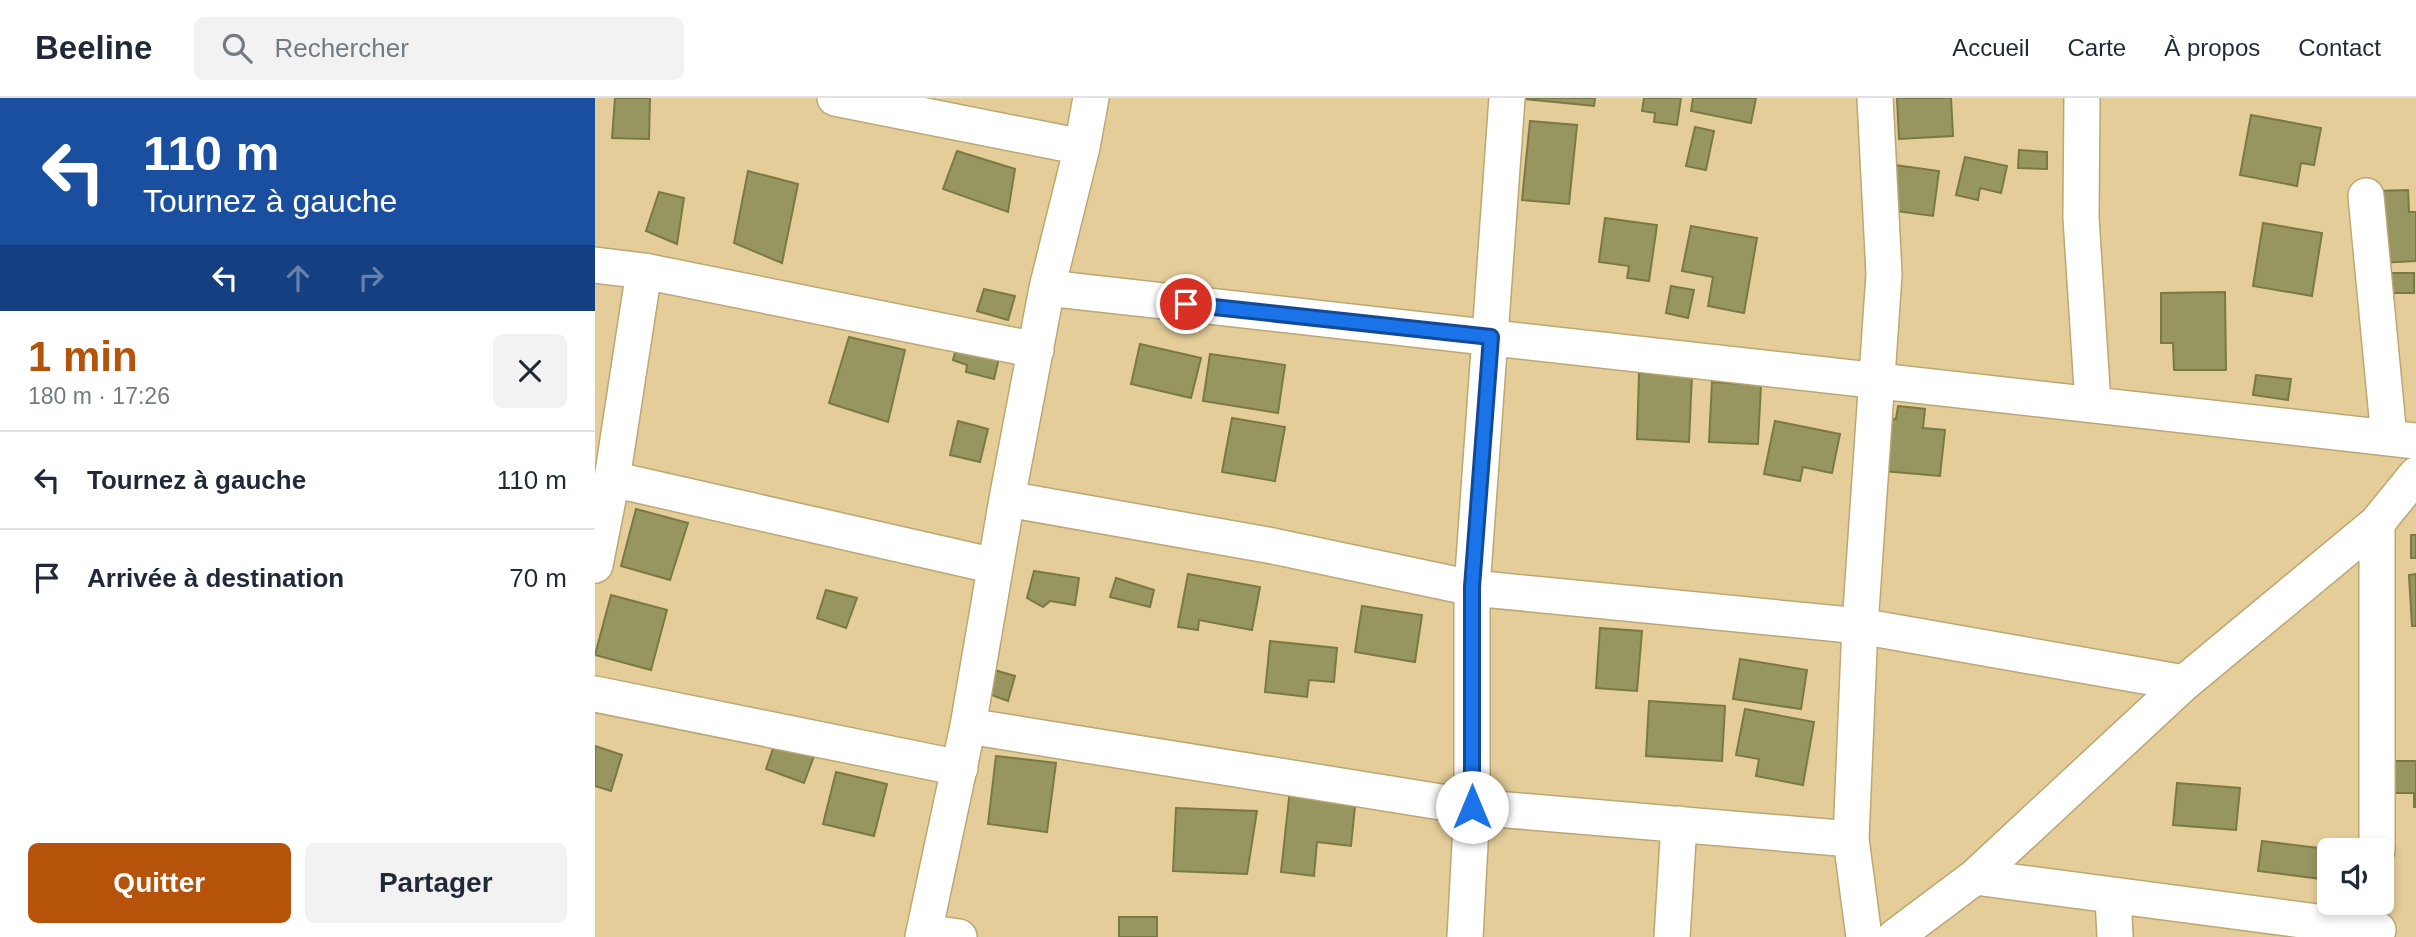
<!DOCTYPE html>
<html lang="fr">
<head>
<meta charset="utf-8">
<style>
  body { margin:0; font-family:Helvetica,sans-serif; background:#f2f2f3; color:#1f2937; height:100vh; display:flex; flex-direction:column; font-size:26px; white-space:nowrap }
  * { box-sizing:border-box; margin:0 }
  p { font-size:23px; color:#747a83 }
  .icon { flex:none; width:38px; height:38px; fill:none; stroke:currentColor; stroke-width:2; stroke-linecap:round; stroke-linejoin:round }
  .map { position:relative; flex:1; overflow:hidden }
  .side { display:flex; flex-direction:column; background:#fff; width:595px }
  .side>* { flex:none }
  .guide { background:#1a4fa0; color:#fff; overflow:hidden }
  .controls { position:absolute; left:1722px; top:740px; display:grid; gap:14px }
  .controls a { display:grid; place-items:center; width:77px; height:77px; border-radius:10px; background:#fff; box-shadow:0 4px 10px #0003; font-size:35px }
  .pin { position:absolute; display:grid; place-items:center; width:60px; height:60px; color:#fff; margin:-30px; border:4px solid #fff; border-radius:50%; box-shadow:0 2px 7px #0007 }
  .me { position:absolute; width:77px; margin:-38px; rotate:0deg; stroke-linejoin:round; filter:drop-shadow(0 0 5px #0008) }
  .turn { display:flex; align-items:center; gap:24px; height:147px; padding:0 28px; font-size:32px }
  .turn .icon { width:91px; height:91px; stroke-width:2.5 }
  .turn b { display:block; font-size:49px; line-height:60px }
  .lanes { display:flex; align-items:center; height:66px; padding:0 28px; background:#0003; justify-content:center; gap:35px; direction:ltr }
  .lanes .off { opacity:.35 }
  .round { display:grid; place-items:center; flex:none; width:74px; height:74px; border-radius:10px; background:#f2f2f3 }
  .headline { display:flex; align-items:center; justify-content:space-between; height:119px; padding:0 28px }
  h1 { font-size:42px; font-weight:800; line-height:52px; color:#b45309 }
  .action { display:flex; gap:14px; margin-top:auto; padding:14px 28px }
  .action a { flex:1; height:80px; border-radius:10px; background:#b45309; color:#fff; font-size:28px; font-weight:800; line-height:80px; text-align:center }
  .action a+a { background:#f2f2f3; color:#1f2937 }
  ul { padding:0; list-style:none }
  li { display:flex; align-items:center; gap:21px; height:98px; padding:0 28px; border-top:2px solid #e0e1e3 }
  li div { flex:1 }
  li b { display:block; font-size:26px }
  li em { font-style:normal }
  header { display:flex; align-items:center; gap:42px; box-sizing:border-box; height:98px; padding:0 35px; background:#fff; border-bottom:2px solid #e0e1e3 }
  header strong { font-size:33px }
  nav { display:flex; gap:38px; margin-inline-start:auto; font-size:24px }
  .search { width:490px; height:63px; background:#f2f2f3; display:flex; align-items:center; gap:18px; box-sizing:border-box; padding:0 24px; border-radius:10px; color:#747a83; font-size:26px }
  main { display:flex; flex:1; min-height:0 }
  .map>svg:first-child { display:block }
  .building { fill:#979661; stroke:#7a7944; stroke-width:2 }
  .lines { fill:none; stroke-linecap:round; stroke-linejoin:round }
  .street-casing { stroke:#bca773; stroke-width:38 }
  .street { stroke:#fff; stroke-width:35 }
  .route-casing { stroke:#114b97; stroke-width:18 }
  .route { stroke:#1a73e8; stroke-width:12 }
</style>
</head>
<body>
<header>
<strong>Beeline</strong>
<div class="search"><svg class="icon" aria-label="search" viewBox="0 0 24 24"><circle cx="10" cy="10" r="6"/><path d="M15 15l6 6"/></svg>Rechercher</div>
<nav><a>Accueil</a><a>Carte</a><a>À propos</a><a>Contact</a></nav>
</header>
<main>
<section class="side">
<div class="guide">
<div class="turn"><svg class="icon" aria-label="left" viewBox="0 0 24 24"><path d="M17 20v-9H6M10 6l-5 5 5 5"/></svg><div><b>110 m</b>Tournez à gauche</div></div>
<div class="lanes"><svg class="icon" aria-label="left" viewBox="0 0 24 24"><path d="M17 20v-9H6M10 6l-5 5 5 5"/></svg><svg class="icon off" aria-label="ahead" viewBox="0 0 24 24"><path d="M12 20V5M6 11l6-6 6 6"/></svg><svg class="icon off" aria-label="right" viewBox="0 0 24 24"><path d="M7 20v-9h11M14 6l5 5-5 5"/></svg></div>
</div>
<div class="headline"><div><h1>1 min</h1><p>180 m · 17:26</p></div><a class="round"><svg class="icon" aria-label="close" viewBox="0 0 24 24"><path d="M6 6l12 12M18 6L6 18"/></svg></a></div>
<ul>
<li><svg class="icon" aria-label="left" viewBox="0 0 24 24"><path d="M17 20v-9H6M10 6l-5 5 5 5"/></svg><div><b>Tournez à gauche</b></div><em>110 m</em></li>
<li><svg class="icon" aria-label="arrive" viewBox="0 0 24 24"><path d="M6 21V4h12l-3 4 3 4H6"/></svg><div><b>Arrivée à destination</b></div><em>70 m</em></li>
</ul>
<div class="action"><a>Quitter</a><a>Partager</a></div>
</section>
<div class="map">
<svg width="1821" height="839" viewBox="0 0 1821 839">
  <rect width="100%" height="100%" fill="#e4cd99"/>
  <path class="building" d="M20 0H55L54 41 17 40Z
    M919 0H1000L999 8Z
    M1049 0H1086L1082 27 1059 24 1060 15 1047 13Z
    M1098 0H1161L1156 25 1096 13Z
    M1302 0H1356L1358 38 1304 41Z
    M1656 17 1726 30 1719 67 1706 65 1702 88 1645 77Z
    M935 23 982 27 974 106 927 102Z
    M1100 29 1119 33 1111 72 1091 68Z
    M1424 52 1452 54V71L1423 70Z
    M362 53 420 71 413 114 348 91Z
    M1370 59 1412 68 1406 95 1385 90 1383 102 1361 97Z
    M1300 67 1344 73 1338 118 1293 112Z
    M153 73 203 86 187 165 139 145Z
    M1813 92 1814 114H1821V163L1783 165 1781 93Z
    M64 94 89 100 82 146 51 133Z
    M1010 120 1062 127 1054 183 1032 180 1034 168 1004 164Z
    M1668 125 1727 135 1717 198 1658 188Z
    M1096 128 1162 140 1149 215 1113 208 1118 179 1087 173Z
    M1786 175H1819V195H1785Z
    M1076 188 1099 192 1093 220 1071 215Z
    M389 191 420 198 413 222 382 213Z
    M1630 194 1631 272H1579L1578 245H1566V195Z
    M254 239 310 252 293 324 234 305Z
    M363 244 405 256 399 281 371 274 372 267 358 262Z
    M545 246 606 260 596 300 536 286Z
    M615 256 690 267 683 315 608 303Z
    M1044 275 1097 277 1094 344 1042 341Z
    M1661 277 1696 281 1693 302 1658 297Z
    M1117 284 1166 287 1163 346 1114 344Z
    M1303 308 1330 311 1328 330 1350 332 1345 378 1277 372 1283 319 1301 321Z
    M637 320 690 329 680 383 627 374Z
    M363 323 393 331 385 364 355 357Z
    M1180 323 1245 336 1237 375 1208 369 1205 383 1169 376Z
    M41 411 93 425 75 482 26 468Z
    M1816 437H1821V460H1816Z
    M439 473 484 480 480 507 455 503 448 509 432 500Z
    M593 476 665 489 657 532 604 522 603 532 583 529Z
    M1821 476V528H1817L1814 477Z
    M521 480 559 492 555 509 515 499Z
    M231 492 262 500 251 530 222 520Z
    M16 497 72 512 56 572 0 557Z
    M767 508 827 517 820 564 760 554Z
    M1005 530 1047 533 1042 593 1001 590Z
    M675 543 742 550 739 584 714 582 712 599 670 594Z
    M1145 561 1212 572 1206 611 1138 601Z
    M396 571 420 578 413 603 391 595Z
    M1054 603 1130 608 1127 663 1051 658Z
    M1150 611 1219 624 1208 687 1161 678 1164 661 1141 657Z
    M183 636 222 650 209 685 171 671Z
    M0 648 27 657 16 693 0 688Z
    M401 658 461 665 452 734 393 726Z
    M1799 663H1821V709H1819V695H1798Z
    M241 674 292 686 279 738 228 726Z
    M1582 685 1645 690 1641 732 1578 727Z
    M695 691 761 698 756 748 722 744 719 778 686 774Z
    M581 710 662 713 652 776 578 773Z
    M1667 743 1740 752H1734V782L1663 773Z
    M524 819H562V839H524Z"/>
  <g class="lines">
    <defs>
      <path id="street" d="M240 0 487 49 452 190 412 401 373 628 328 839
        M1487 0 1486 120 1498 306
        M487 49 496 0
        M1771 98 1794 340
        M0 167 49 173 17 381 0 467
        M49 173 441 252
        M452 190 1821 343
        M17 381 400 468
        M412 401 678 448 877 490 1265 528 1589 585
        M0 596 365 670
        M373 628 877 709 1256 741
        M1782 752V425
        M1380 779 1783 832
        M1518 798 1520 839
        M329 834 364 839
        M870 839 877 709V490L912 0
        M1077 839 1084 726
        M1269 839 1256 741 1265 528 1289 176 1280 0
        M1300 839 1380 779 1589 585 1782 425 1821 377"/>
    </defs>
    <use href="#street" class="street-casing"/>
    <use href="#street" class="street"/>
  </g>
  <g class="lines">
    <defs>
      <path id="route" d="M591 206 896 239 877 489V709"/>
    </defs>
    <use href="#route" class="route-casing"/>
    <use href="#route" class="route"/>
  </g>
</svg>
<div class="controls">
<a><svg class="icon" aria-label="sound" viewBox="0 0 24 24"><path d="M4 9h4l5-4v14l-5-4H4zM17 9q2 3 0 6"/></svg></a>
</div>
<div class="pin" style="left:591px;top:206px;background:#d93025"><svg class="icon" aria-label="arrive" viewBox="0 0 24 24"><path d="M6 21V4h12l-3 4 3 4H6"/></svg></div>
<svg class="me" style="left:877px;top:709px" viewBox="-20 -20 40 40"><circle r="19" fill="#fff"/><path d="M0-13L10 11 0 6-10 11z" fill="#1a73e8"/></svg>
</div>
</main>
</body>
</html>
